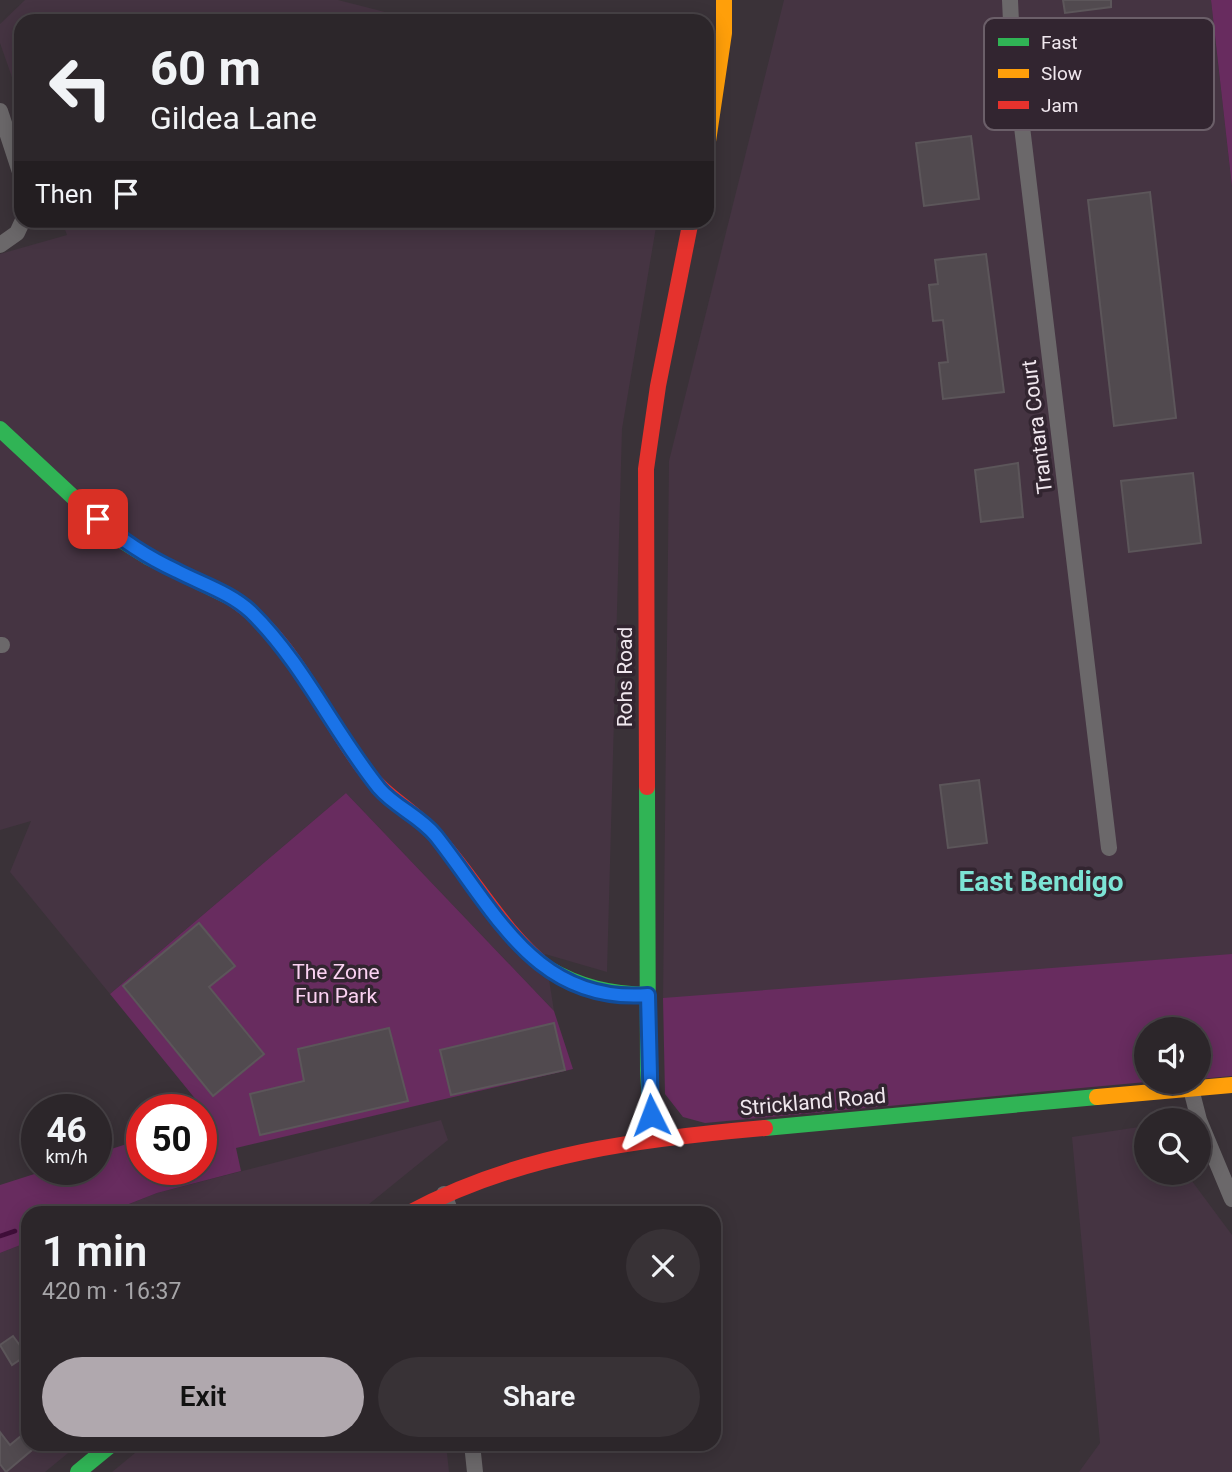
<!DOCTYPE html>
<html lang="en">
<head>
<meta charset="utf-8">
<style>
  body { margin:0; font-family:Roboto,sans-serif; background:#383236; color:#f1f3f6; height:100vh; display:flex; flex-direction:column; font-size:26px; white-space:nowrap }
  * { box-sizing:border-box; margin:0 }
  p { font-size:23px; color:#a6a5a8 }
  .icon { flex:none; width:38px; height:38px; fill:none; stroke:currentColor; stroke-width:2; stroke-linecap:round; stroke-linejoin:round }
  .map { position:relative; flex:1; overflow:hidden }
  .panel { position:absolute; left:21px; top:1206px; width:700px; height:245px; display:flex; flex-direction:column; background:#2c262a; border-radius:21px; box-shadow:0 4px 18px #0003,0 0 0 2px #484347 }
  .panel>* { flex:none }
  .guide { position:absolute; left:14px; top:14px; width:700px; height:214px; border-radius:21px; box-shadow:0 4px 18px #0003,0 0 0 2px #484347; background:#2c262a; color:#f1f3f6; overflow:hidden }
  .tools { position:absolute; left:1134px; top:1017px; display:grid; gap:14px }
  .tools a { display:grid; place-items:center; width:77px; height:77px; border-radius:50%; background:#2c262a; box-shadow:0 4px 18px #0003,0 0 0 2px #484347; font-size:35px }
  .speed { position:absolute; left:21px; top:1094px; display:flex; gap:14px; font-size:35px; font-weight:700; text-align:center }
  .speed>* { display:grid; place-content:center; width:91px; height:91px; border-radius:50%; background:#2c262a; box-shadow:0 4px 18px #0003,0 0 0 2px #484347; line-height:1 }
  .speed small { font-size:18px; font-weight:400 }
  .speed .limit { border:10px solid #d22; background:#fff; color:#111 }
  .pin { position:absolute; display:grid; place-items:center; width:60px; height:60px; color:#fff; margin:-30px; border-radius:14px; box-shadow:0 4px 10px #0006 }
  .me { position:absolute; width:77px; margin:-38px; rotate:357deg; stroke-linejoin:round; filter:drop-shadow(0 0 5px #0008) }
  .turn { display:flex; align-items:center; gap:24px; height:147px; padding:0 21px; font-size:32px }
  .turn .icon { width:91px; height:91px; stroke-width:2.5 }
  .turn b { display:block; font-size:49px; line-height:60px }
  .then { display:flex; align-items:center; height:66px; padding:0 21px; background:#0003; gap:14px; font-size:26px }
  .round { display:grid; place-items:center; flex:none; width:74px; height:74px; border-radius:37px; background:#383236 }
  .overview { display:flex; align-items:center; justify-content:space-between; height:119px; padding:0 21px }
  h1 { font-size:42px; font-weight:600; line-height:52px }
  .primary-button { display:flex; gap:14px; margin-top:auto; padding:14px 21px }
  .primary-button a { flex:1; height:80px; border-radius:42px; background:#b0a8ae; color:#111; font-size:28px; font-weight:600; line-height:80px; text-align:center }
  .primary-button a+a { background:#383236; color:#f1f3f6 }
  .map>svg:first-child { display:block }
  .built { fill:#453442 }
  .green { fill:#682c5f }
  .lines { fill:none; stroke-linecap:round; stroke-linejoin:round }
  .stream { stroke:#3f0e39; stroke-width:4.5 }
  .building { fill:#514a4f; stroke:#5c565a; stroke-width:2 }
  .street { stroke:#6b686a; stroke-width:16 }
  .fast { stroke:#30b455; stroke-width:16 }
  .slow { stroke:#ff9f0a; stroke-width:16 }
  .jam { stroke:#e5322d; stroke-width:16 }
  .route-casing { stroke:#114b97; stroke-width:18 }
  .route { stroke:#1a73e8; stroke-width:12 }
  .labels { text-anchor:middle; stroke-width:7; stroke-linejoin:round; paint-order:stroke }
  .street-label { font-size:21px; fill:#f0e7ee; stroke:#322530 }
  .park-label { font-size:21px; fill:#fbd2f2; stroke:#322530 }
  .district-label { font-size:28px; font-weight:bold; fill:#7ce4d5; stroke:#322530 }
  .key { fill:#322530; stroke:#6b5f69; stroke-width:2 }
  .key-label { font-size:19px; fill:#f0e7ee }
</style>
</head>
<body>
<div class="map">
<svg width="1232" height="1472" viewBox="0 0 1232 1472">
  <rect width="100%" height="100%" fill="#3a3238"/>
  <path class="built" d="M25 0H338L420 21H21V103L0 43V24Z
    M784 0H1211L1232 187V955L663 1002 669 461Z
    M62 221H657L622 429 607 972 545 954 554 1011 346 793 110 994 10 872 31 821 0 830V254L67 235Z
    M441 1120 448 1140 358 1213H106L157 1193Z
    M1146 1126V1172L1186 1173 1232 1235V1472H1079L1100 1443 1072 1137Z
    M28 1242V1444H79L45 1472H0V1253Z
    M146 1444H446L449 1472H112Z"/>
  <path class="green" d="M1211 0H1232V187Z
    M346 793 554 1011 573 1069 236 1148 241 1171 157 1193 106 1213H28V1242L0 1253V1185L50 1169H96V1154L142 1139V1169H201V1120L210 1117 110 994Z
    M1232 954V1076L1199 1079V1029H1146V1082L705 1123 683 1117 665 1094 663 998Z"/>
  <g class="lines">
    <path class="stream" d="M0 1236 15 1231"/>
  </g>
  <path class="building" d="M1063 0H1111V7L1065 13Z
    M971 136 979 199 924 206 916 143Z
    M1150 192 1176 418 1114 426 1088 200Z
    M986 254 1004 392 943 399 939 363 948 362 943 320 933 321 929 285 938 284 935 260Z
    M1018 463 1023 517 981 522 975 470Z
    M1193 473 1201 543 1129 552 1121 481Z
    M979 780 987 843 948 848 940 785Z
    M199 923 235 966 209 987 264 1054 213 1096 123 986Z
    M554 1023 565 1070 451 1095 440 1050Z
    M389 1028 408 1101 260 1135 250 1094 304 1081 298 1049Z
    M13 1336 27 1355 12 1365 0 1345Z
    M0 1432 10 1445 21 1436 32 1450 6 1472 0 1464Z"/>
  <g class="lines">
    <path class="street" d="M1010 0 1012 44 1109 848
      M0 111 21 175
      M0 245 17 233 23 220
      M0 645H2
      M1191 1089 1199 1120
      M1199 1120 1232 1199
      M444 1194 451 1213
      M472 1444 475 1472"/>
    <path class="fast" d="M0 429 116 537 148 557 230 597
      M647 787 648 1070 652 1138
      M547 968C581 988 610 994 648 995
      M765 1128 1097 1097
      M78 1472 112 1444"/>
    <path class="slow" d="M707 148 724 33V0
      M1097 1097 1232 1085"/>
    <path class="jam" d="M230 597C292 636 321 713 364 769 385 797 412 809 434 834 475 879 499 928 547 968
      M647 787 646 469 658 386 691 220
      M409 1213C521 1153 640 1139 765 1128"/>
  </g>
  <g class="lines">
    <defs>
      <path id="route" d="M98 519C122 541 147 557 177 571 202 584 231 593 251 612 303 663 334 732 379 788 395 807 420 816 436 836 496 912 536 1004 648 995L651 1115"/>
    </defs>
    <use href="#route" class="route-casing"/>
    <use href="#route" class="route"/>
  </g>
  <g class="labels">
    <g class="street-label">
      <text transform="translate(1037 427) rotate(-97)" y="7">Trantara Court</text>
      <text transform="translate(625 677) rotate(-90)" y="7">Rohs Road</text>
      <text transform="translate(813 1102) rotate(-5)" y="7">Strickland Road</text>
    </g>
    <g class="park-label">
      <text x="336" y="979">The Zone<tspan x="336" dy="24">Fun Park</tspan></text>
    </g>
    <g class="district-label">
      <text x="1041" y="891">East Bendigo</text>
    </g>
  </g>
  <rect x="984" y="18" width="230" height="112" rx="10" class="key"/>
  <rect x="998" y="38" width="31" height="8" fill="#30b455"/>
  <rect x="998" y="69" width="31" height="9" fill="#ff9f0a"/>
  <rect x="998" y="101" width="31" height="8" fill="#e5322d"/>
  <g class="key-label">
    <text x="1041" y="49">Fast</text>
    <text x="1041" y="80">Slow</text>
    <text x="1041" y="112">Jam</text>
  </g>
</svg>
<div class="tools">
<a><svg class="icon" aria-label="sound" viewBox="0 0 24 24"><path d="M4 9h4l5-4v14l-5-4H4zM17 9q2 3 0 6"/></svg></a>
<a><svg class="icon" aria-label="search" viewBox="0 0 24 24"><circle cx="10" cy="10" r="6"/><path d="M15 15l6 6"/></svg></a>
</div>
<div class="speed"><div>46<small>km/h</small></div><div class="limit">50</div></div>
<div class="pin" style="left:98px;top:519px;background:#d93025"><svg class="icon" aria-label="arrive" viewBox="0 0 24 24"><path d="M6 21V4h12l-3 4 3 4H6"/></svg></div>
<svg class="me" style="left:651px;top:1115px" viewBox="-20 -20 40 40"><path d="M0-17L14 15 0 8-14 15z" fill="#1a73e8" stroke="#fff" stroke-width="4"/></svg>
<div class="guide">
<div class="turn"><svg class="icon" aria-label="left" viewBox="0 0 24 24"><path d="M17 20v-9H6M10 6l-5 5 5 5"/></svg><div><b>60 m</b>Gildea Lane</div></div>
<div class="then">Then<svg class="icon" aria-label="arrive" viewBox="0 0 24 24"><path d="M6 21V4h12l-3 4 3 4H6"/></svg></div>
</div>
<section class="panel">
<div class="overview"><div><h1>1 min</h1><p>420 m · 16:37</p></div><a class="round"><svg class="icon" aria-label="close" viewBox="0 0 24 24"><path d="M6 6l12 12M18 6L6 18"/></svg></a></div>
<div class="primary-button"><a>Exit</a><a>Share</a></div>
</section>
</div>
</body>
</html>
